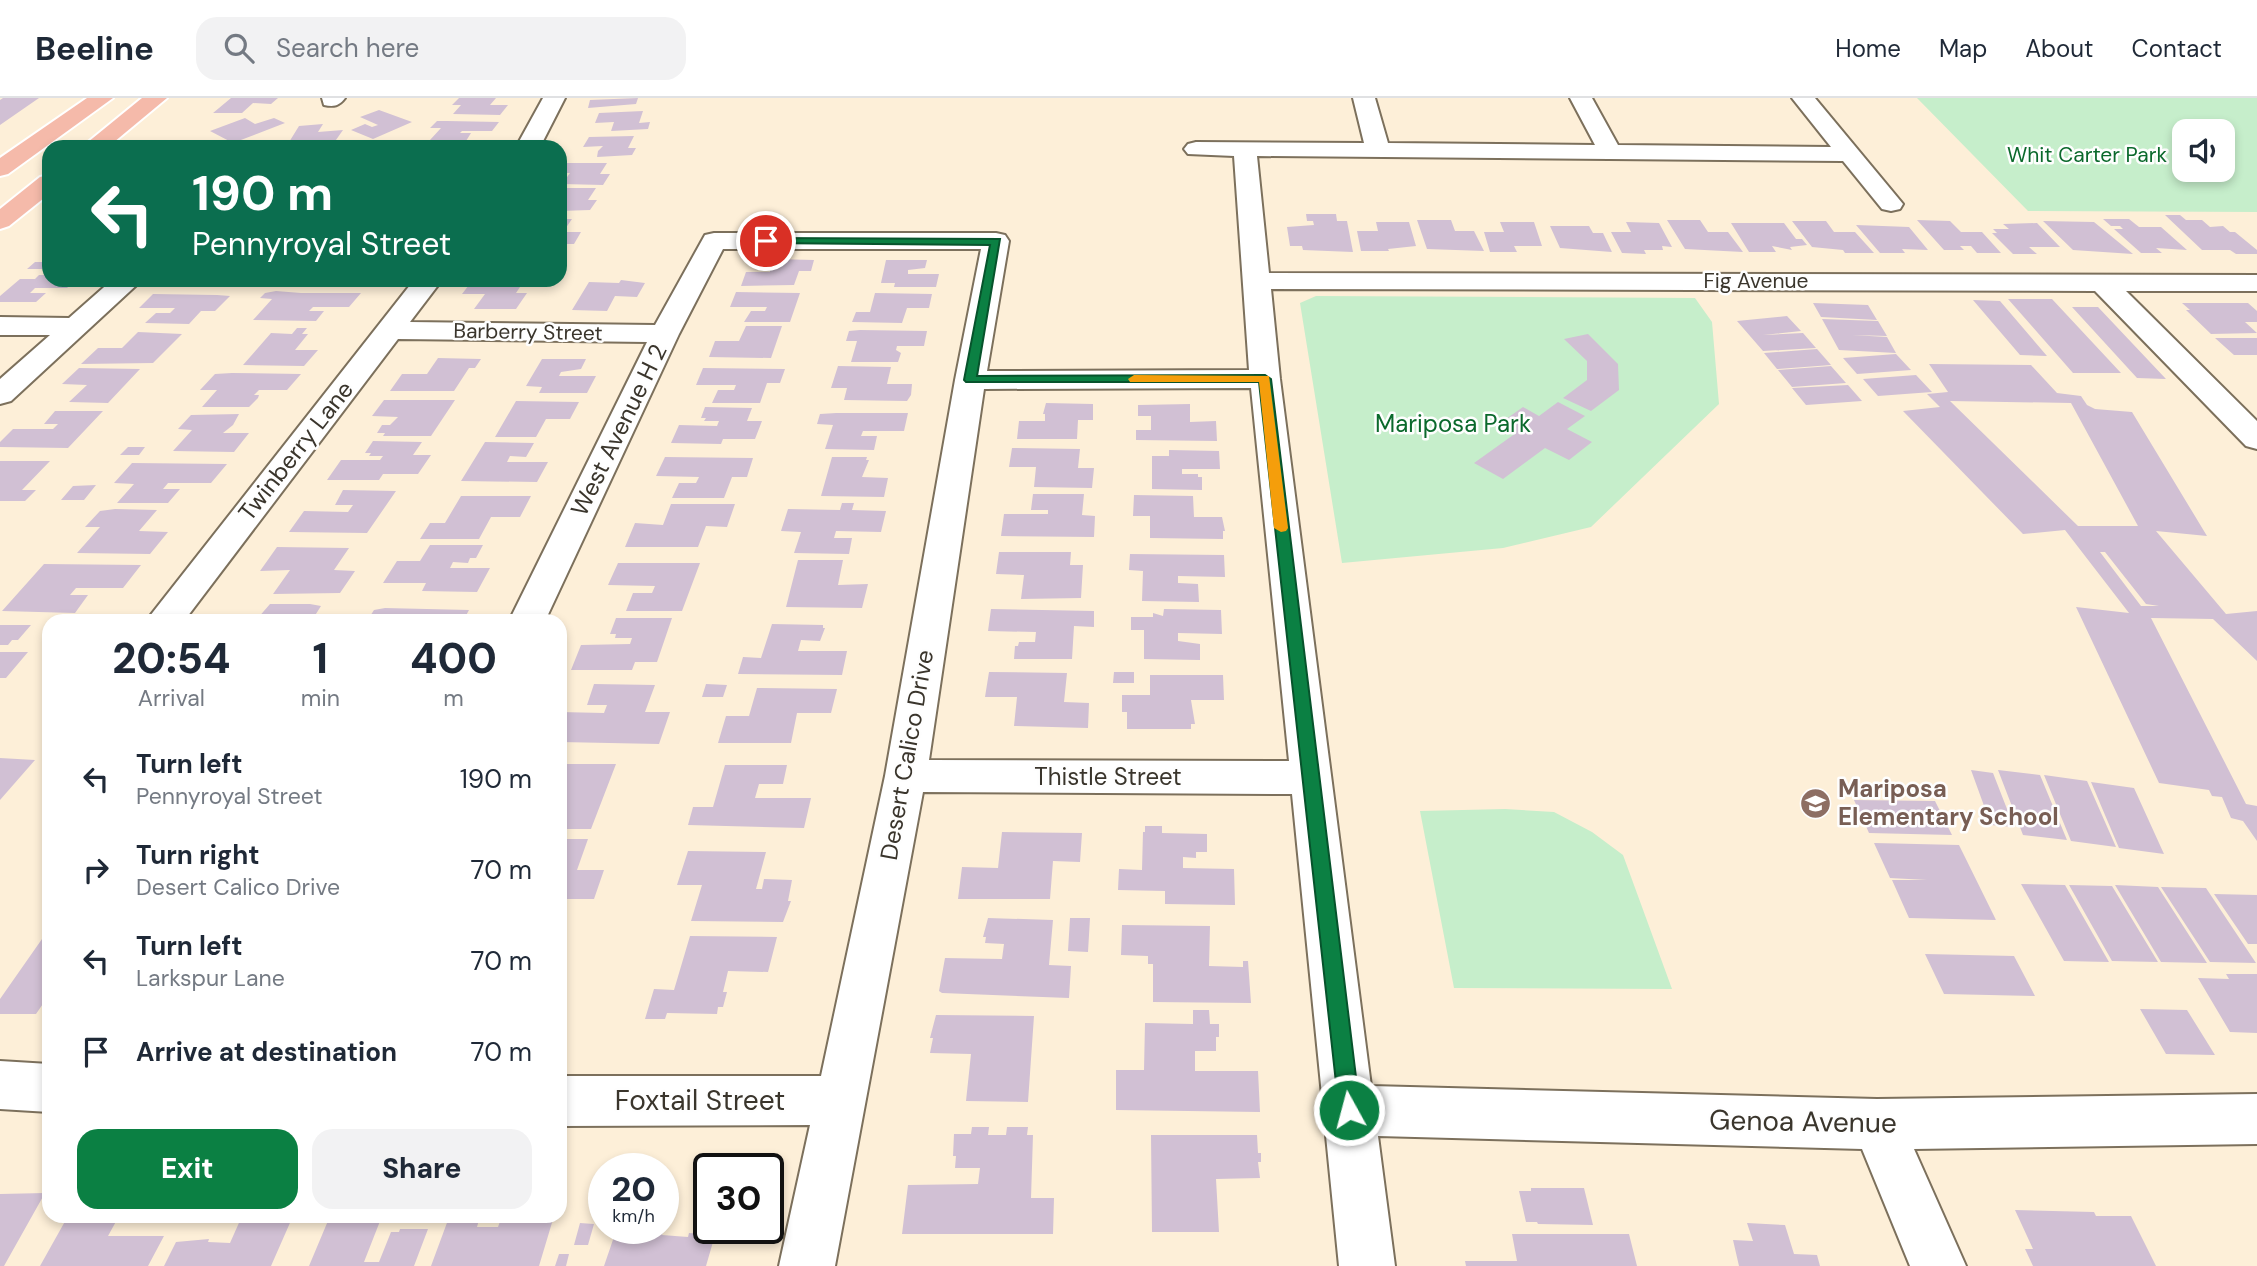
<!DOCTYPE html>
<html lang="en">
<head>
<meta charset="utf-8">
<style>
  body { margin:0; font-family:"DM Sans",sans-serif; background:#f2f2f3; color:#1f2937; height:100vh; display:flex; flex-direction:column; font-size:26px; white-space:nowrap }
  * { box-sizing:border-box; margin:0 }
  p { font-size:23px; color:#747a83 }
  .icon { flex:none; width:38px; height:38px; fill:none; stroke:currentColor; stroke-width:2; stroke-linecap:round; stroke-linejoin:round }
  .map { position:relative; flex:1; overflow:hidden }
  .details { position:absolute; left:42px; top:516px; width:525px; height:609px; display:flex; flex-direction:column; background:#fff; border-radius:21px; box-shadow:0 4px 10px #0003 }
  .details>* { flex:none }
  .banner { position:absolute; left:42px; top:42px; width:525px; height:147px; border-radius:21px; box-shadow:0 4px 10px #0003; background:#0b6e4f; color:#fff; overflow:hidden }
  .fabs { position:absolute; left:2172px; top:21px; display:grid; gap:14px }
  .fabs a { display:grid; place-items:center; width:63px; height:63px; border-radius:14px; background:#fff; box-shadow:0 4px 10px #0003; font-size:35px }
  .speed { position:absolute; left:588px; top:1055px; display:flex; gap:14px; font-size:35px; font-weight:700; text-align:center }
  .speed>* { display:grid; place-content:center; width:91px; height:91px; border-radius:50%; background:#fff; box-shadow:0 4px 10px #0003; line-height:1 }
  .speed small { font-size:18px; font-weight:400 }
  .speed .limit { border:4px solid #111; border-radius:10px; background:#fff; color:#111 }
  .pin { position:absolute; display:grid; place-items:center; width:60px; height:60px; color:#fff; margin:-30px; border:4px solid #fff; border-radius:50%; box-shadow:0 2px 7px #0007 }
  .me { position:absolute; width:77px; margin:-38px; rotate:353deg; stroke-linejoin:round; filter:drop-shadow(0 0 5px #0008) }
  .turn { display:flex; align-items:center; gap:24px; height:147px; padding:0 35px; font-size:32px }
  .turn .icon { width:91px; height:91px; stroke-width:2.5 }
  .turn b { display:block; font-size:49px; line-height:60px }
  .eta { display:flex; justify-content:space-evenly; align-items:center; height:119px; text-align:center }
  .eta b { font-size:42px; font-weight:800; line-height:49px }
  .action { display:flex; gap:14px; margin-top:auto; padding:14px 35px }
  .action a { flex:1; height:80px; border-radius:21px; background:#0b8043; color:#fff; font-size:28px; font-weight:800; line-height:80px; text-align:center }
  .action a+a { background:#f2f2f3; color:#1f2937 }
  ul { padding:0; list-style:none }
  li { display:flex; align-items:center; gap:21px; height:91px; padding:0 35px }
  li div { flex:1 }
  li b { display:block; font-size:26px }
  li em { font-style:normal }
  header { display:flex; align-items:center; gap:42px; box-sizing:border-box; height:98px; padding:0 35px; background:#fff; border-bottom:2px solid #e0e1e3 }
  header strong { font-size:33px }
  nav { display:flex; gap:38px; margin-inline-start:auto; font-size:24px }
  .search { width:490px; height:63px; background:#f2f2f3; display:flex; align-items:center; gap:18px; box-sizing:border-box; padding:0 24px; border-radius:21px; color:#747a83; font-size:26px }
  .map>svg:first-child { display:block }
  .green { fill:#c6eecb; fill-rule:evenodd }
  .building { fill:#d1c0d4; fill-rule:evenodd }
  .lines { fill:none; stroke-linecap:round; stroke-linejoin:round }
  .minor-casing { stroke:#7c705c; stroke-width:4 }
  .major-casing { stroke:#fff; stroke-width:4 }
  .minor { fill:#fff; fill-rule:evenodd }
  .major { fill:#f5baaa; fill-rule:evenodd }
  .route { fill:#0b8043; stroke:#07532c; stroke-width:2 }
  .slow { fill:#f59e0b }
  .labels { text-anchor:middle; stroke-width:5; stroke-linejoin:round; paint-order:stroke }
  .far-park-label { font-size:21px; fill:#0b692c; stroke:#fefefe }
  .far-street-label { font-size:21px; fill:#3a352c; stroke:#fefefe }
  .park-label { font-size:24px; fill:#0b692c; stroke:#fefefe }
  .street-label { font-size:24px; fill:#3a352c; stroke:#fefefe }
  .education-label { font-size:24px; font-weight:bold; fill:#785e54; stroke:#fefefe; text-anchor:start }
  .near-street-label { font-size:28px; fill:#3a352c; stroke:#fefefe }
</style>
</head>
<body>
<header>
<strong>Beeline</strong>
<div class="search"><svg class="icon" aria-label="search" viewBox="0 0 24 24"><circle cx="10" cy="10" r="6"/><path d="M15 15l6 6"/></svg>Search here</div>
<nav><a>Home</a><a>Map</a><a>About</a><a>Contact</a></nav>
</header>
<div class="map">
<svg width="2257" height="1168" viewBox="0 0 2257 1168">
  <rect width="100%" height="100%" fill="#fdefd8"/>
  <path class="green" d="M1917 0H2257V114L2028 113ZM2184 33H2222V72H2184Z
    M1316 198 1695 200 1712 224 1719 306 1591 429 1503 450 1342 465 1300 205Z
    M1505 711 1554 714 1592 734 1623 757 1672 891 1454 890 1420 713Z"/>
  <path class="building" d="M3 0H39L0 27V2Z
    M231 0H278L271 6 253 5 242 15H213Z
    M459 0H496L490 7H508L500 17 453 16 461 7H452Z
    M638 0 636 6 588 10 590 2Z
    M379 12 412 24 373 41 351 32 365 26 372 29 378 27 360 19Z
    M643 13 639 25 650 24 648 31 611 33 614 24 595 25 599 15Z
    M245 20 255 26 274 20 285 25 233 45 210 33Z
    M437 23H447L499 24 492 33H462L460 35H471L466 43 430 42 441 30H430Z
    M323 26 318 34 343 32 331 49H286L299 28Z
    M634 38 628 50H636L632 57 597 59 598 53 603 48 583 49 589 39Z
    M244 43 262 45 255 49H234Z
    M429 46H466L463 49H426Z
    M560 65H607L600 76H610L603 87 562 86 570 75H560Z
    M560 90H596L588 102H597L590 112 560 113Z
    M1306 116H1336L1337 123H1347L1353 154 1303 152 1302 148H1290L1287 129 1314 127 1313 123H1307Z
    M2165 117H2180L2186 122H2202L2210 129 2223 128 2230 134H2235L2257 152V156H2236L2230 152H2202Z
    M560 121H572L563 134H581L574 146H560Z
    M2103 121H2129L2139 129H2161L2187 152 2156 150 2162 155H2141L2114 131H2123L2120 128H2111Z
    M1417 122H1451L1455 133H1474L1484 153 1427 151Z
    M1667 122H1700L1708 134H1728L1743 154 1685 151Z
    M1917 122 1950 123 1961 134H1982L2001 155H1977L1971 148H1960L1964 152H1944Z
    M1792 123H1826L1834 134H1855L1874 155H1845L1843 152 1812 149Z
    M2043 123 2094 124 2133 156 2073 152Z
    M1376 124H1409L1416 148 1388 151 1389 153H1361L1357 133H1378Z
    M1500 124H1534L1542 148H1514L1517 154H1490L1484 134H1504Z
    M1626 124 1659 125 1672 149 1662 148 1663 152H1644L1646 156 1622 155 1611 134H1631Z
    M1731 125H1784L1796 141H1802L1807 147 1790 149 1792 152 1772 148 1776 154H1749Z
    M2037 125 2060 149H2029L2037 156H2013L1992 135H1997L1993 131H2009L2003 126Z
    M1856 127 1909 129 1928 152 1902 151 1905 155H1880Z
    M1550 128H1589L1593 135H1603L1612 154 1560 150Z
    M49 160V171H27L35 164H45Z
    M774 161 814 162 811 173H799L794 187 741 188 746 174H770L771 163Z
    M886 162H927L925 170 908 172V176H939L936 189H894L895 185H881Z
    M39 177H49V182H76L67 190H35L30 195H46L36 204H0V198L20 181H35Z
    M196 182H231L224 189H190Z
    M314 182H371L366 188H309Z
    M621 182 645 185 637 199 615 198 607 213 572 212 589 184 619 185Z
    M472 183H524L516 195H527L516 211H474L485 196H462Z
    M276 193 301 195H361L349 209H313L309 213H324L316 223 253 222 272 201 260 200 265 195Z
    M736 194 800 195 790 224H744L751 213H765L767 209H730Z
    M875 195 932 196 929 210H907L902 225 852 224 856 214H870Z
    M153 196 217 197 230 198 215 213H201L189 226 145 225 156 215H170L175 210H139Z
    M2008 201H2052L2121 275H2073Z
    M1973 202 2000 203 2047 258 2020 257Z
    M1813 205 1868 207 1877 222 1821 219Z
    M2182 205H2248L2257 213V224H2245L2257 235 2211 236 2186 212H2190Z
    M2072 209H2098L2166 281 2137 280Z
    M1787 218 1801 233 1763 237 1803 235 1816 250 1763 253 1737 223Z
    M1822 221 1878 223 1887 238 1852 237 1887 239 1896 255 1839 252Z
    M746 228H782L771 260 709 259 715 243H739Z
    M297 230H307L302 236H308L295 252H318L304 268 243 267 271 235 292 236Z
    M849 233 860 232 927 233 924 248H897L896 252 901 255 898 264H851L857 243H846Z
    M138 234 182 236 153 265 81 266 98 250H122Z
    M1588 236 1618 266 1619 292 1591 313 1563 300 1587 282V263L1564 241Z
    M2215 240H2257V257H2234Z
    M1817 251 1831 267 1777 271 1764 255Z
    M1896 256 1911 272 1857 276 1843 260Z
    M438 260 481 261 475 270H469L454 293H390L402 276H427Z
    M542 261H586L581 271 561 274 559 278H596L587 295H539L542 289 526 288Z
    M1929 266 2031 267 2057 295 2081 298 2087 307 2095 311 2132 314 2207 438 2156 433 2226 516 2257 513V563L2213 521 2151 520 2246 706 2257 708V743L2243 723 2231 720 2222 699 2212 698 2209 692 2159 685 2076 509 2129 515 2065 432 2023 436 1903 313 1940 309 1927 296 1948 294ZM1950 303 2071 305 2138 428H2078ZM2100 454H2105L2146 506 2159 508H2141Z
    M838 268 891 269 887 286H912L911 297 907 303 844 302 847 290H831Z
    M1831 268 1846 285 1792 289 1778 272Z
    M79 270 140 271 108 305 69 304 87 287 62 286Z
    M703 270 785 271 780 285H767L760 305H712L718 292H734L736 287H696Z
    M215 276 232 275 301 276 287 292H259L254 297H259L258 300 249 309H202L217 292H200Z
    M1916 277 1932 294 1878 298 1863 281Z
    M1848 287 1862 303 1806 307 1792 290Z
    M384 302H455L431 338H383L385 335H377L382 327H390L398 319 372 318Z
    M516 303 579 304 570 321H546L536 339H495Z
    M1558 304 1585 318 1567 331 1592 344 1569 362 1545 350 1503 381 1474 365 1516 335 1499 326 1523 309 1539 318Z
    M1046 305 1093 306V322H1078L1077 341H1017L1019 323H1045V316H1043Z
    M1190 306V324L1216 323 1217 343 1136 342V332H1151V318H1138V307Z
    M705 309 752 310 747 323H762L755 341H723L721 346 671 345 679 327 717 328 719 323H704L706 320H701Z
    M55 313H103L68 350 0 349V344L13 331H53L58 326H44Z
    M836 315H908L904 333H863L861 338H877L874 352 825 351 833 327 817 326 820 316Z
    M239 316 233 327 223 335H249L234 354 173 353 192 332 178 331 191 317Z
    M373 343 422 344 413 357H431L418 376H383L379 382H327L341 362H380L383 358H369L371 355H365Z
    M485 344 534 345 526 359 510 358 507 364H548L537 384 461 383Z
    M128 349H145L139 357H120Z
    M1012 350 1080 351 1078 370H1094L1092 390 1034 389 1036 369H1009Z
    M1169 352 1219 353 1220 371H1182V376H1198V379H1202V392L1152 391V358H1169Z
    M665 359 753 360 747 379H732L724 400H672L679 385H696L699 379 656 378Z
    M832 359H867L866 362H869L862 379 888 380 884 399 821 398Z
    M0 363H50L22 392H36L25 403H0Z
    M132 365 227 366 211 385H168L163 391H180L168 405H117L134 386 114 385Z
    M96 387 84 402H61L73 388Z
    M343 392 396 393 367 435 289 434 304 413 348 414 353 407H335Z
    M1033 396H1084L1082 417 1095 418 1094 439 1001 438 1004 416H1048V412H1031Z
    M1134 397 1193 398 1194 419H1222L1225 433H1223V441L1150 440V418H1133Z
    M461 398H531L520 419H491L479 441H420L430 425H445Z
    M842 405H854L852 412 886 413 881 434 836 433 834 440H852L849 456 794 455 801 434 781 433 788 411 840 412Z
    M671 406H735L727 429 706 428 698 449H625L635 425 663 427Z
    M115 411 157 412 139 433 168 434 150 456 77 455 100 429H85L100 413Z
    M430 447H483L476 460H470L468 465 453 464 450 470H490L477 494 422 493 426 485H383L397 463H420Z
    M277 449 349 450 334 472 355 473 340 495 273 496 290 472 260 473Z
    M999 454H1071L1070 467H1083L1081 500 1021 501 1024 477 996 476Z
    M1130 456 1224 457 1225 479 1178 478V485L1198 486 1199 504 1142 503 1143 473 1129 472Z
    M798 462H843L838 487 868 486 862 510 786 509Z
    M618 465H700L682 513H626L633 495H652L655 488 608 487Z
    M44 466 141 467 123 490H76L70 497H88L75 515 2 513Z
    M270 506H310L321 508 314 519H302L299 523H259L260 521H257Z
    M385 510 469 512 463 523H367L374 512Z
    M991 511 1094 513V529L1074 528 1072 561H1014L1015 548H1018L1019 544H1035L1036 534 988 533Z
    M1164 511 1221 512 1222 536 1178 535V543L1200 546V562L1144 561V532H1131V519H1153V515L1163 518Z
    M616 520H672L657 564H635L632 572H571L581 547 630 546 632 540H615L616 536H610Z
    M772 526 823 527V530H825L820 543 801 542 798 553H847L842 577 738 576 743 559 761 560Z
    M0 527H31L18 542H12L8 547H0Z
    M0 554H28L6 580H0Z
    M989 574 1067 575 1064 604 1089 605 1088 630 1014 628 1017 599H985Z
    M1114 574H1134V585H1113Z
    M1150 577H1223L1224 602H1191L1195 626H1191V631H1127V614H1122V597H1150Z
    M594 586 655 587 645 614H670L659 646 560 644V614L604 615 607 607H587Z
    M706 586 727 587 723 599H702Z
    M757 590 837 591 831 615H797L791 645H718L726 618H749Z
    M0 660 35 662 0 702Z
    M560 666H616L591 731H560Z
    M725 667H787L783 686H759L755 700H811L804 730 688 727 693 709H713Z
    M1971 672 1993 675 2014 729 1991 727Z
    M1998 672 2040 677 2067 742 2023 737Z
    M2044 677 2087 683 2116 749 2071 743Z
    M2091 684 2134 690 2164 756 2119 750Z
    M1854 702 1935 703 1952 737 1869 735Z
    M1145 728H1162V735L1207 736V754H1196V760L1183 759V770L1234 771 1235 807 1165 806V793L1118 792 1119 771 1142 772 1143 734H1145Z
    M1002 734 1082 735 1080 764 1053 763 1050 801H958L962 769 998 770Z
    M560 741H588L577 772H604L594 801H560Z
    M1874 745 1959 747 1996 822 1909 820 1892 782H1927L1890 780Z
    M688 753 766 754 756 791H762L764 781 792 782 788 803H791L783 824 691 823 702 787H677Z
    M2021 786 2065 787 2109 864 2064 863Z
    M2069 787 2112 788 2158 864 2112 863Z
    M2115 787 2158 789 2207 865 2161 864Z
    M2161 789 2206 790 2256 865 2210 864Z
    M2214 796 2257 797V846H2248Z
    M988 820 1053 822 1049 867 1071 868 1069 900 942 895 939 893 945 860 1002 861 1004 846 985 845 986 839H983Z
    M1070 820H1090L1088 854 1068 853Z
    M1122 827 1210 828 1209 868 1243 869V863H1248L1251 905 1153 904V866H1148V858L1121 857Z
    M49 831V897L36 916H0V901Z
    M690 838 777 839 768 874 728 873 723 894H727L723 909H718L717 916 667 915 665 921H645L654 891 674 892Z
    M1925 856 2014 858 2035 898 1944 896Z
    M2226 876H2257V935L2230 934 2198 880 2229 881Z
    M2140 911 2187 912 2215 957 2166 956Z
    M1193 912H1209L1210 926H1219V939H1216V953H1195V973H1258L1260 1014 1116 1012V972H1144L1145 925 1193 926Z
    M936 917 1034 918 1028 1004 966 1003 971 956 930 955 933 940H930Z
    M972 1029H989L988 1037H1006L1007 1029H1028L1027 1037H1033L1031 1100H1054L1053 1136H902L908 1087 978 1086 980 1070H955L956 1058H953L954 1036H971Z
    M1151 1037H1257L1258 1055H1261V1064H1258L1260 1080 1216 1081 1219 1134H1152Z
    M663 1088 677 1089 662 1137 688 1139 689 1135 715 1137 706 1168H604L617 1130H663Z
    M1531 1090H1584L1593 1127 1538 1126 1537 1124H1526L1519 1093H1531Z
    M45 1095 4 1168H0V1096Z
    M2015 1112 2094 1114 2096 1118H2131L2156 1168H2033L2025 1151H2033Z
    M68 1118H119L108 1138H164L148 1168H40Z
    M242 1118H293L271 1168H164L176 1144 209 1141 208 1144 230 1145Z
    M330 1118H382L364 1164H379L391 1134H399L400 1131H428L414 1168H309Z
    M502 1118H554L539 1168H431L448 1122H479L477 1129H498Z
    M580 1125 594 1126 588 1147H574Z
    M1747 1125 1785 1127 1794 1156 1817 1157 1820 1168H1739L1733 1142 1753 1143Z
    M1512 1136H1629L1637 1168H1466L1465 1163H1517Z
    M559 1156H569L566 1168H555Z"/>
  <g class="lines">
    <defs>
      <path id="minor" d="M322 0H345C339 8 334 9 324 7Z
        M543 0H565L540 49H516Z
        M1353 0H1375L1388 45 1595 47 1570 0H1592L1618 47 1831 49 1792 0H1815L1903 106 1900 111 1891 113 1882 111 1843 63 1257 58 1269 175 2257 177V193H2126L2257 323V351L2246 348 2095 193 1271 191 1280 281 1371 988 1877 1001 2257 996V1046L1914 1051 1966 1168H1910L1862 1051 1378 1038 1395 1168H1339L1292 696 923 694 835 1168H779L810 1027 560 1028V978H821L885 678 955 282 981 151H723L679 236 545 523H509L647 244 398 241 184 523H146L414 182H442L410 224 655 227 705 137 714 135H996L1005 137 1009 143 987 273 1249 272 1234 58 1188 56 1184 51 1188 46 1196 44 1364 45ZM1251 290 1289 663 929 662 984 291Z
        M112 182H142L11 303 0 306V281L50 237H0V219L69 220Z
        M0 963 49 966V1014L0 1011Z"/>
      <path id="major" d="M87 0H113L8 76 0 78V60Z
        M142 0H167L108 49H82Z
        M49 77V96L9 128 0 131V111L40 79Z"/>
    </defs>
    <use href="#minor" class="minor-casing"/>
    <use href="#major" class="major-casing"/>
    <use href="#minor" class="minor"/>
    <use href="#major" class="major"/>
  </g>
  <path class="route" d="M766 140 1000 141 977 278 1265 277 1271 281 1360 1012 1357 1019 1349 1022 1342 1019 1339 1012 1259 284H966L964 282 990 147 762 145V141Z"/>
  <path class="slow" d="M1134 277 1269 278 1288 430 1286 433 1281 434 1274 430 1259 284H1130L1128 281Z"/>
  <defs>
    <symbol id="school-disc" viewBox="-11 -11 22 22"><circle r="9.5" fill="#8d6e63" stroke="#fefefe"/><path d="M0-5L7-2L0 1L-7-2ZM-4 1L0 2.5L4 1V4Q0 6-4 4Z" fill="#fff"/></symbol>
  </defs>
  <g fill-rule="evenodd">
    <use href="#school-disc" x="1798" y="688" width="35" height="35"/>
  </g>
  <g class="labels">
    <g class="far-park-label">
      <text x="2087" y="64">Whit Carter Park</text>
    </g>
    <g class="far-street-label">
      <text x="1756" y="190">Fig Avenue</text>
      <text transform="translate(528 234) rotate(1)" y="7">Barberry Street</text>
    </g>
    <g class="park-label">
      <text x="1453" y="334">Mariposa Park</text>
    </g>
    <g class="street-label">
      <text transform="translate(619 332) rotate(-64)" y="8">West Avenue H 2</text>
      <text transform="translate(296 353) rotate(-52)" y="8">Twinberry Lane</text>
      <text transform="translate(907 657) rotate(-80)" y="8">Desert Calico Drive</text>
      <text x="1108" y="687">Thistle Street</text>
    </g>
    <g class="education-label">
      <text x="1838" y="699">Mariposa<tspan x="1838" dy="28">Elementary School</tspan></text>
    </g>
    <g class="near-street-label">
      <text x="700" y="1012">Foxtail Street</text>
      <text transform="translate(1803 1023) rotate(1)" y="10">Genoa Avenue</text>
    </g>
  </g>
</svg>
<div class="fabs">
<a><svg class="icon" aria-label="sound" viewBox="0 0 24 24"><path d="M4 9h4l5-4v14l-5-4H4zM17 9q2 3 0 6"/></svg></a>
</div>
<div class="speed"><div>20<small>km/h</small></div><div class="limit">30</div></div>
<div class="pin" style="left:766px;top:143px;background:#d93025"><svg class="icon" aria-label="arrive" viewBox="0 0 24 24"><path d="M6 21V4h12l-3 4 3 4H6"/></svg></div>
<svg class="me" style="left:1349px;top:1012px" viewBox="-20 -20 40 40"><circle r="17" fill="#0b8043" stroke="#fff" stroke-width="3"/><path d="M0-11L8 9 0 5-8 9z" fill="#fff"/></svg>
<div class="banner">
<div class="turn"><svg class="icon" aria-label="left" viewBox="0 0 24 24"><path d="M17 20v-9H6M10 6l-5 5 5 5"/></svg><div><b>190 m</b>Pennyroyal Street</div></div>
</div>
<section class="details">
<div class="eta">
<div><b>20:54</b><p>Arrival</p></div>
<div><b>1</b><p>min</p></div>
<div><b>400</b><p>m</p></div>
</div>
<ul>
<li><svg class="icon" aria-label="left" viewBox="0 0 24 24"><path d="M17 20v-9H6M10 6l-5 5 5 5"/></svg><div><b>Turn left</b><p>Pennyroyal Street</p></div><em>190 m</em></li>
<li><svg class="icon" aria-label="right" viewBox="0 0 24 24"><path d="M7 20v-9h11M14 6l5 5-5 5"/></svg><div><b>Turn right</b><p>Desert Calico Drive</p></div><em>70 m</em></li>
<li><svg class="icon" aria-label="left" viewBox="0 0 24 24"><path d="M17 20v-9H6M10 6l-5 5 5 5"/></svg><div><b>Turn left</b><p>Larkspur Lane</p></div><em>70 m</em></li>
<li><svg class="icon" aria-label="arrive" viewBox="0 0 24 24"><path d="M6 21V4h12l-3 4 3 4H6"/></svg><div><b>Arrive at destination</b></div><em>70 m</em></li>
</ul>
<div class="action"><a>Exit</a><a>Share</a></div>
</section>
</div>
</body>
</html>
